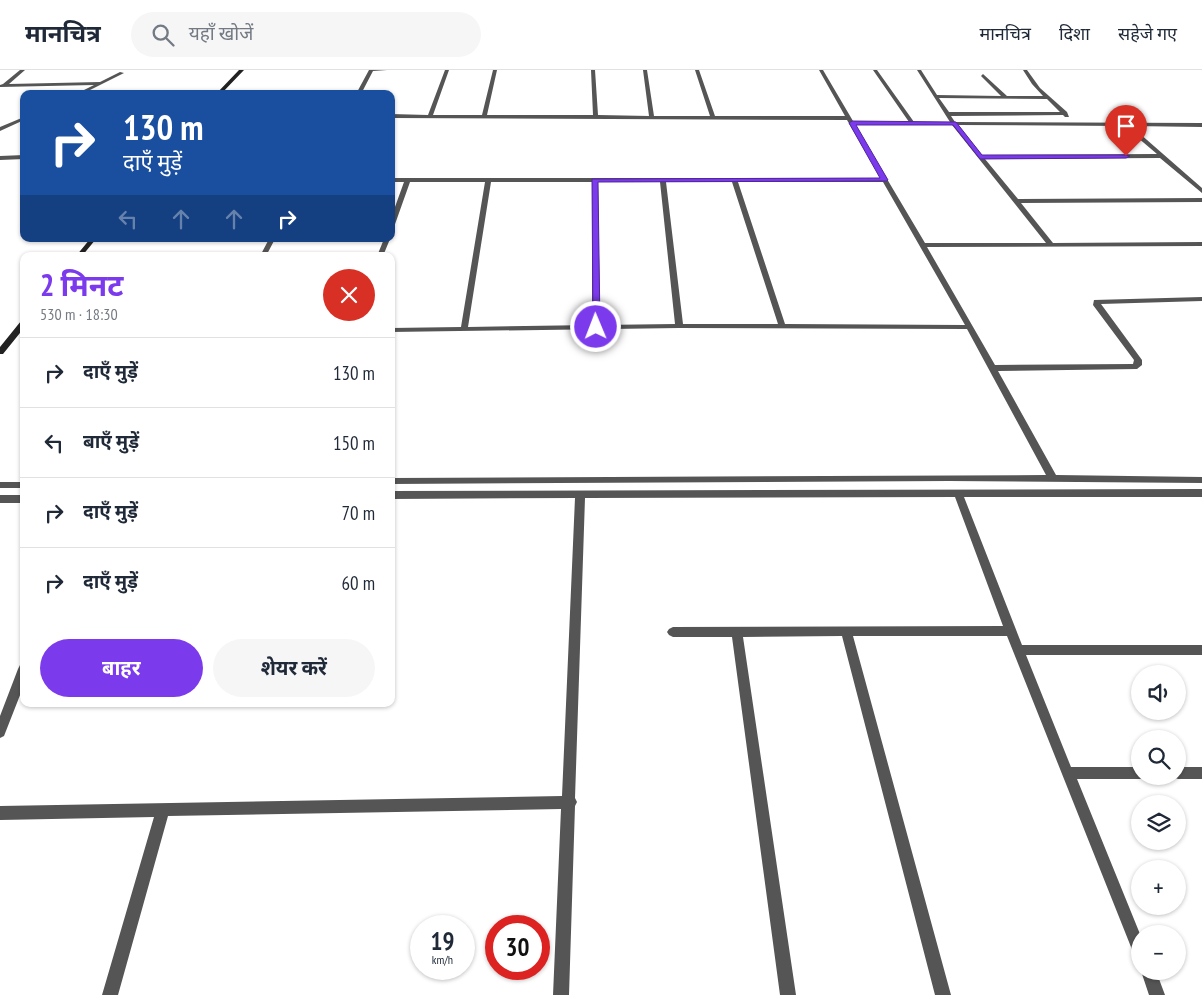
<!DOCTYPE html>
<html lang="hi">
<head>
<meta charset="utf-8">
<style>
  body { margin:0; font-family:"PT Sans Narrow","Noto Sans Devanagari",sans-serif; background:#f6f6f7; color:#1f2937; height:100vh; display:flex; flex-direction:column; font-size:19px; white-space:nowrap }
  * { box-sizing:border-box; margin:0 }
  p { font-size:16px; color:#747a83 }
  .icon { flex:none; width:28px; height:28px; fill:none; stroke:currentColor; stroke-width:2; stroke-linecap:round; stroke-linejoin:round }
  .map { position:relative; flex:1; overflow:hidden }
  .panel { position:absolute; left:20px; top:182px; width:375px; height:455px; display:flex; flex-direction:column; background:#fff; border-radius:10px; box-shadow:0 1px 4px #0004 }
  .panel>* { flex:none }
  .banner { position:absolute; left:20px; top:20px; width:375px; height:152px; border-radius:10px; box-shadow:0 1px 4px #0004; background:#1a4fa0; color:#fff; overflow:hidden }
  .tools { position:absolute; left:1131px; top:595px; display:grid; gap:10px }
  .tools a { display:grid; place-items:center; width:55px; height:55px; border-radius:50%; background:#fff; box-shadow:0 1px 4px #0004; font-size:25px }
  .speed { position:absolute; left:410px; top:845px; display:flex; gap:10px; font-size:25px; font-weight:700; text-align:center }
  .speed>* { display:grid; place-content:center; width:65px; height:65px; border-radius:50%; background:#fff; box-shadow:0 1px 4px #0004; line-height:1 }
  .speed small { font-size:12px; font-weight:400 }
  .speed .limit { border:8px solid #d22; background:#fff; color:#111 }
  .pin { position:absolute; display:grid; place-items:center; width:42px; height:42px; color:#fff; margin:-51px -21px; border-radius:50% 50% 50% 0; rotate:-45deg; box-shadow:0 0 5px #0007 }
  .pin .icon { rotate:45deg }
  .me { position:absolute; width:55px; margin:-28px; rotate:359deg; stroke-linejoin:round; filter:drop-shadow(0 0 4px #0008) }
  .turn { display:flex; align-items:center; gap:18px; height:105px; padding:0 20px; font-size:22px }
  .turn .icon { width:65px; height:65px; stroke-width:2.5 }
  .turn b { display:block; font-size:35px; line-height:42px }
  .lanes { display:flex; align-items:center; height:48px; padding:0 20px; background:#0003; justify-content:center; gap:25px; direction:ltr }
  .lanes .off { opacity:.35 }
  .round { display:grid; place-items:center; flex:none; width:52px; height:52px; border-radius:26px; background:#f6f6f7 }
  .headline { display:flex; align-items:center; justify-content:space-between; height:85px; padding:0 20px }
  h1 { font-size:30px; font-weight:700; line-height:38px; color:#7c3aed }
  .button { display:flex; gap:10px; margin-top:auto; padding:10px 20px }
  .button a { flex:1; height:58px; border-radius:30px; background:#7c3aed; color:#fff; font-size:20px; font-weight:700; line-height:58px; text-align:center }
  .button a+a { background:#f6f6f7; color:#1f2937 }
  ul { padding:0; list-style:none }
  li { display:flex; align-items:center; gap:15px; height:70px; padding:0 20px; border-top:1px solid #e0e1e3 }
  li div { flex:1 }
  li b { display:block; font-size:19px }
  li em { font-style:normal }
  header { display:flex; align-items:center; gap:30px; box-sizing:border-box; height:70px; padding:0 25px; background:#fff; border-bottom:1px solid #e0e1e3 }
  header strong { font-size:24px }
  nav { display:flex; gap:28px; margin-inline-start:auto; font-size:18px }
  .search { width:350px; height:45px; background:#f6f6f7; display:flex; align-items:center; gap:12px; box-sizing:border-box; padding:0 18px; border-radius:28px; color:#747a83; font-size:19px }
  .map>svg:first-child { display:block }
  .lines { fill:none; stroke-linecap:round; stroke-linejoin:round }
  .street { fill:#555; fill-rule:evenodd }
  .secondary { fill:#222; fill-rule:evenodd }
  .route { fill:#7c3aed; stroke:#51269a }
</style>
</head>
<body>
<header>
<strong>मानचित्र</strong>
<div class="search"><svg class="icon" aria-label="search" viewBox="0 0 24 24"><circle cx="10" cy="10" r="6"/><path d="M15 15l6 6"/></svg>यहाँ खोजें</div>
<nav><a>मानचित्र</a><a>दिशा</a><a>सहेजे गए</a></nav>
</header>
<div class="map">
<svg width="1202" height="925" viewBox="0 0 1202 925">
  <rect width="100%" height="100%" fill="#fff"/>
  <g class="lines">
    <path class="street" d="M20 0H25L9 14 100 12 120 2 124 3 82 24H76L94 15 0 17V15L3 14Z
      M369 0H387L373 1 361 24H356Z
      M445 0H449L433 45H482L493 0H497L487 45H593L591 0H595L598 45 649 46 643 0H647L654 46H710L695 0H699L715 46H845L819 0H823L853 51 909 52 873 0H877L914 52H950L917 0H921L937 25 1001 26 981 6 983 4 1007 26H1043L1032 14 1023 0H1027L1040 18 1067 42 1069 47H1065L1063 45 951 46 955 52 1202 53V57L1131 56 1202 118V123L1160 88 985 89 1018 129 1202 128V132L1021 133 1053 173 1202 172V176L927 177 995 295 1133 294 1134 290 1093 235 1094 230 1202 227V231L1101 234 1142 290V295L1137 299 998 301 1056 405 1202 407V413L949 411 391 414V408L1046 405 967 259 679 258 391 262V258L461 257 485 112H410L394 157 391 159V148L404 112H391V108H881L847 50 391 48V44L428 45ZM939 28 1047 29 1060 42H949ZM855 55H952L1046 173H925ZM958 55 1124 56 1157 84 982 85ZM491 112H592V255L468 257ZM598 112H660L675 254 600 255ZM666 112H732L778 254H683ZM738 112H883L965 255 785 254Z
      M24 47V50L0 61V57Z
      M24 85V89L0 90V86Z
      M269 169H275L266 186H260Z
      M384 169H390L383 186H377Z
      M0 412H24V418H0Z
      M1202 419V427H964L1022 575H1202V585H1026L1071 697H1140V706H1145L1140 709H1077L1140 864V889L1135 887 1133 882 1007 566H853L951 925H935L842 566 743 567 796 925H780L732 567H673L669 565 667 562 669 559 673 557 1003 556 955 427 585 428 575 728 577 732 575 736 569 925H553L561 739 168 746 118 925H102L154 747 0 750V736L562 726 575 428 391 429V421Z
      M0 425H24V433H0Z
      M24 594V615L4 666 0 668V646L18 599 20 595Z
      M1178 697H1202V709H1178L1173 707V706H1178Z
      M1141 901H1156L1165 925H1149Z"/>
    <path class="secondary" d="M239 0H244L221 24H216Z
      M90 169H96L82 186H76Z
      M21 251H24V258L3 284H0V277Z"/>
  </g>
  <path class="route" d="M852 51 956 52 982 85H1126L1130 86 1126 88 980 89 953 55H856L888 110 887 111 598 112 600 257 593 259 592 109 880 108 849 53Z"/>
</svg>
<div class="tools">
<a><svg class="icon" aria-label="sound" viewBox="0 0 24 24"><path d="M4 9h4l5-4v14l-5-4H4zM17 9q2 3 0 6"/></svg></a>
<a><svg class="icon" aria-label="search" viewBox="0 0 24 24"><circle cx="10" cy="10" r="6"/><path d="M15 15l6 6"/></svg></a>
<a><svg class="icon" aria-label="layers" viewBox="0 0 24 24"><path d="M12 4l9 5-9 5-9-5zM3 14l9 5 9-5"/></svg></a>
<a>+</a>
<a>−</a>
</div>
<div class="speed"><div>19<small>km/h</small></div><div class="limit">30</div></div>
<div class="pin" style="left:1126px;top:86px;background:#d93025"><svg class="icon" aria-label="arrive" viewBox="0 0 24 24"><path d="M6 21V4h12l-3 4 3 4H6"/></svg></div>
<svg class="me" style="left:596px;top:257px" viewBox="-20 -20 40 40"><circle r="17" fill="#7c3aed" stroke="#fff" stroke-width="3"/><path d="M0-11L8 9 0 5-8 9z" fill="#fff"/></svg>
<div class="banner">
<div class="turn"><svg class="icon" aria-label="right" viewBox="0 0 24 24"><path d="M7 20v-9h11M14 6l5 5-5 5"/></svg><div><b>130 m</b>दाएँ मुड़ें</div></div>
<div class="lanes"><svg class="icon off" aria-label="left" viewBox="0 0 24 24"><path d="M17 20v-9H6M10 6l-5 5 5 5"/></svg><svg class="icon off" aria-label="ahead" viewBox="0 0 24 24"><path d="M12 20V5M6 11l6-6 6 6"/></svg><svg class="icon off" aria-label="ahead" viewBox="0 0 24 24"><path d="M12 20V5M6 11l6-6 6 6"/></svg><svg class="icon" aria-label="right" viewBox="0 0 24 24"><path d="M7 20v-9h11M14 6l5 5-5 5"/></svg></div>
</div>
<section class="panel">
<div class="headline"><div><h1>2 मिनट</h1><p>530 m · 18:30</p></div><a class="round" style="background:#d93025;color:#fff"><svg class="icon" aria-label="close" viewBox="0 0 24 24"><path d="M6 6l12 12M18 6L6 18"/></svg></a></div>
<ul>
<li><svg class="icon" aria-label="right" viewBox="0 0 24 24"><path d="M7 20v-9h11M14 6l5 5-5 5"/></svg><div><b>दाएँ मुड़ें</b></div><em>130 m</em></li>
<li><svg class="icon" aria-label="left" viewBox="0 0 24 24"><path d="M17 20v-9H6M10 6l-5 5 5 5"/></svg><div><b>बाएँ मुड़ें</b></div><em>150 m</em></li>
<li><svg class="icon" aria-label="right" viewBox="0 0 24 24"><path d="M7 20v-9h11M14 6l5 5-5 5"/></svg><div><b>दाएँ मुड़ें</b></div><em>70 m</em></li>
<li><svg class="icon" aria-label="right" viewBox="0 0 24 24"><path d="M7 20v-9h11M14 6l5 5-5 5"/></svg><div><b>दाएँ मुड़ें</b></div><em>60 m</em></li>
</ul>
<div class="button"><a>बाहर</a><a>शेयर करें</a></div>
</section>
</div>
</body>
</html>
